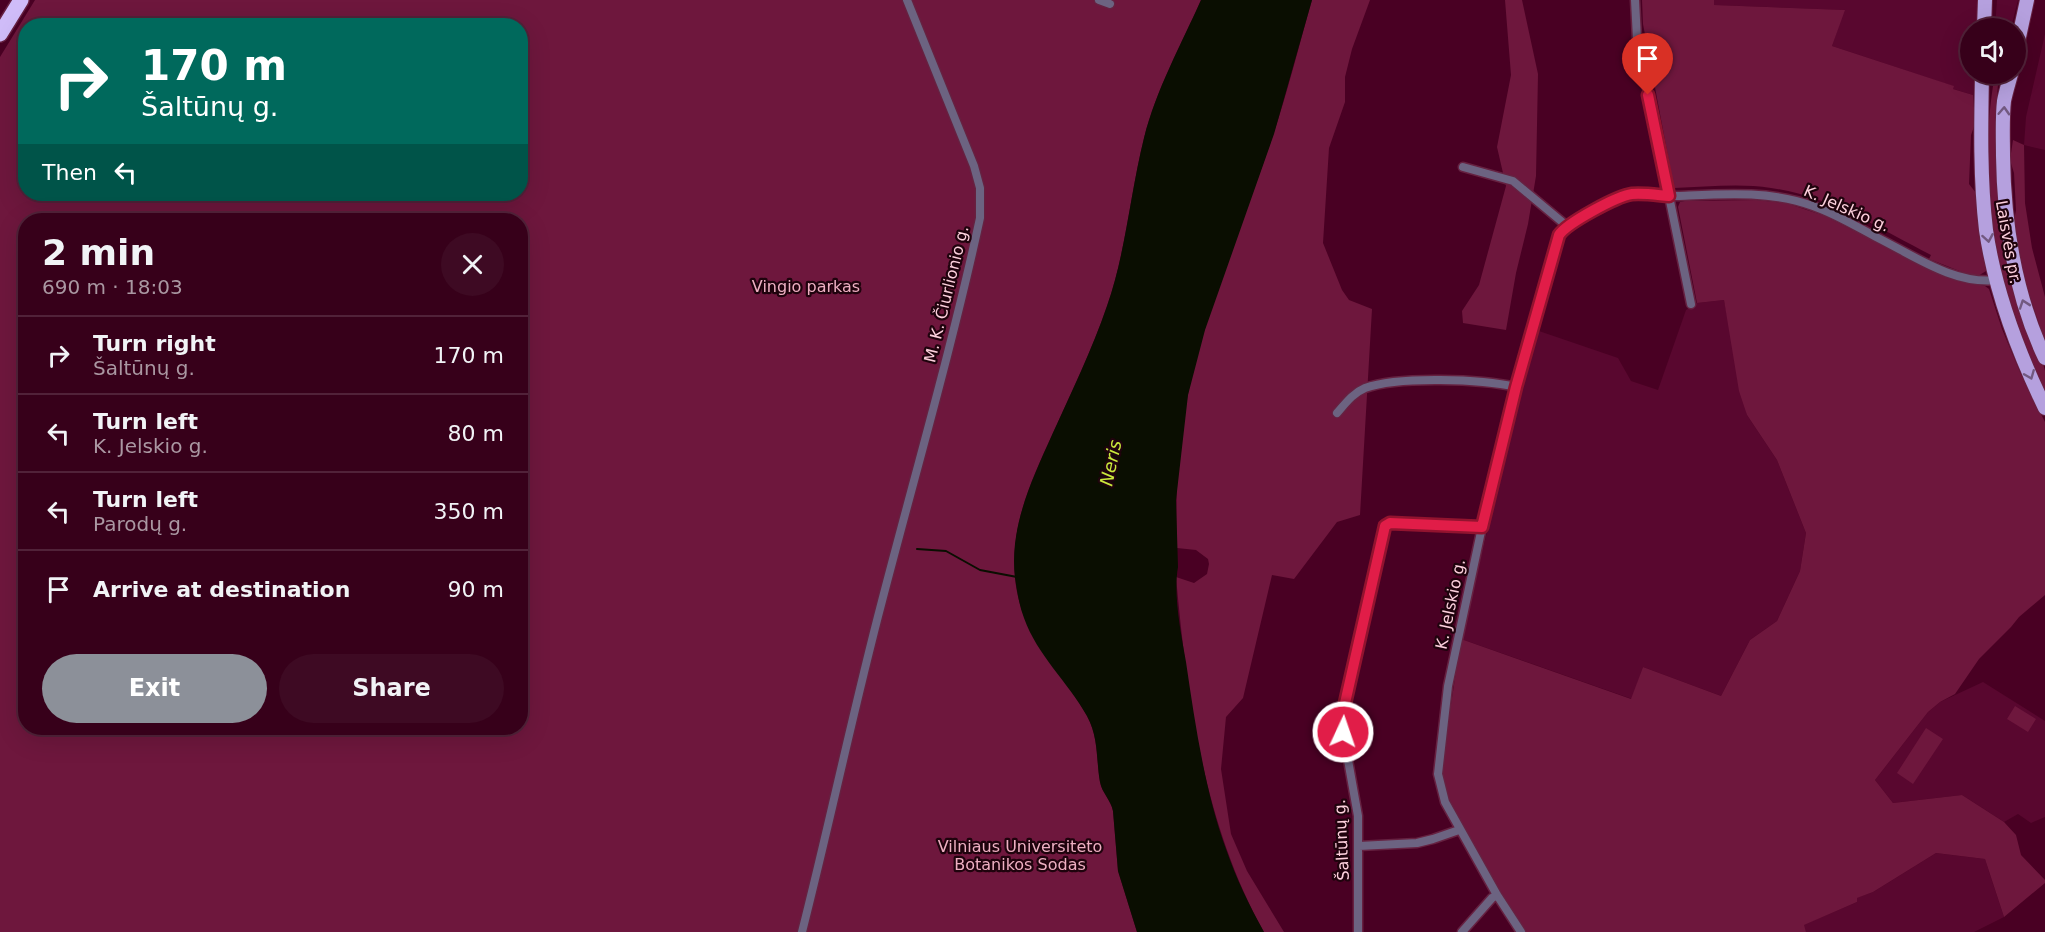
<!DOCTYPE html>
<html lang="en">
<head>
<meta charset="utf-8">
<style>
  body { margin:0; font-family:"DejaVu Sans",sans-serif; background:#3e0a23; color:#f1f3f6; height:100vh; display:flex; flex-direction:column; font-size:22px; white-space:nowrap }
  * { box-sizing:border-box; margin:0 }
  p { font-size:20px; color:#aa97a2 }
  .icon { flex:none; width:33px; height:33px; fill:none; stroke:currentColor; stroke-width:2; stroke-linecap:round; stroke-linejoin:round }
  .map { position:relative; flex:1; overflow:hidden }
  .sheet { position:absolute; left:18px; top:213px; width:510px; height:522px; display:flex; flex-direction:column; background:#37001a; border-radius:24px; box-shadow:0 6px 24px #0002,0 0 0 2px #512239 }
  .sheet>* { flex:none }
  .guide { position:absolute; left:18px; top:18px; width:510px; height:183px; border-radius:24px; box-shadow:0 6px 24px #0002,0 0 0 2px #512239; background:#00695c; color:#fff; overflow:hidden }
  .buttons { position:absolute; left:1960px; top:18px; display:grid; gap:12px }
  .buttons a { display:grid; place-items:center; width:66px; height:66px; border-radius:50%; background:#37001a; box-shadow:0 6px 24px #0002,0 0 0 2px #512239; font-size:30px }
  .pin { position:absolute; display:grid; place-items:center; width:51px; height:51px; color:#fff; margin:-62px -26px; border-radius:50% 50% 50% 0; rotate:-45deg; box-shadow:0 0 6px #0007 }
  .pin .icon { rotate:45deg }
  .me { position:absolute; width:66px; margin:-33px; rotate:3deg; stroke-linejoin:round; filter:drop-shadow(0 0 4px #0008) }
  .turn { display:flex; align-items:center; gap:21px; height:126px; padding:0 24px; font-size:27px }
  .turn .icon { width:78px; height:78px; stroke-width:2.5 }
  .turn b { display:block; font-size:42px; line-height:51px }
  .then { display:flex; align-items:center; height:57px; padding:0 24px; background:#0003; gap:12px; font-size:22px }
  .round { display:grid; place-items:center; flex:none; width:63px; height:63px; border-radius:32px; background:#3e0a23 }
  .overview { display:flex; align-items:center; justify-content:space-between; height:102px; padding:0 24px }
  h1 { font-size:36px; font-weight:600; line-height:45px }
  .cta { display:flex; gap:12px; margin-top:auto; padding:12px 24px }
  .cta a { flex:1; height:69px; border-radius:36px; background:#8c9099; color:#fff; font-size:24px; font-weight:600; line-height:69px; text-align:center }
  .cta a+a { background:#3e0a23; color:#f1f3f6 }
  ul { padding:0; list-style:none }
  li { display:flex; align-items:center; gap:18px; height:78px; padding:0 24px; border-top:2px solid #512239 }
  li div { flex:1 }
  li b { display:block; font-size:22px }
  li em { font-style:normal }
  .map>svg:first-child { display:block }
  .built { fill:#59072f }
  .green { fill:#6e173d; fill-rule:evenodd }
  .water { fill:#0a0e01 }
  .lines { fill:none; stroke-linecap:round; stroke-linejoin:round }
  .stream { stroke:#0a0e01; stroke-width:2 }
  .street-casing { stroke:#662141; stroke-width:11 }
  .primary-casing { stroke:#662141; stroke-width:16 }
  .highway-casing { stroke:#662141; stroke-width:18 }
  .street { stroke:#6c6381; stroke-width:8 }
  .primary { stroke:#b5a0de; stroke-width:14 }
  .highway { stroke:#cfbcf8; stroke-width:15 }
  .oneway { stroke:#725980 }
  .route-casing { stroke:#92132f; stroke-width:15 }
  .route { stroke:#e11d48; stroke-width:10 }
  .labels { text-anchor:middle; stroke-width:4.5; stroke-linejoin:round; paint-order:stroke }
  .street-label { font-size:16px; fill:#fdd0dd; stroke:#1f030d }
  .park-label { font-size:16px; fill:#eeafc2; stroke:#1f030d }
  .water-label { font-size:18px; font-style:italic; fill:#cae93c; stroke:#1f030d }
</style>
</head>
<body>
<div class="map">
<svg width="2045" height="932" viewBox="0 0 2045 932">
  <rect width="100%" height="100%" fill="#490023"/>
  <path class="built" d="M1714 0H1978L1977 28H1971V74H1975L1973 95 1953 89V86L1832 46 1844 10 1713 5Z
    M1997 0H2018L2011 28H1995Z
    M2045 34V150L2024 145 2026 117Z
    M1724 300 1747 415 1777 460 1806 533 1800 571 1777 621 1750 640 1721 696 1643 667 1632 699 1461 639 1536 330 1618 358 1631 381 1658 390 1686 310 1697 303Z
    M1983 682 2045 721V817L2031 823 2018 814 2004 822 1962 795 1893 803 1875 780 1928 712 1940 702Z
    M1936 853 1985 859 2004 917 1974 932H1806L1803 925 1857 902 1856 898 1873 892Z"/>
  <path class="green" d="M35 0H1201C1181 45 1156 90 1144 138 1130 194 1126 252 1107 306 1092 350 1071 393 1052 435 1031 481 1010 526 1015 578 1021 640 1060 666 1087 716 1099 738 1096 760 1100 782 1102 793 1111 800 1113 811L1118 871 1137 932H0V57ZM26 26H520V194H26ZM26 220H520V728H26Z
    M1312 0H1370L1352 49 1345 77V102L1329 148 1323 243 1342 290 1349 300 1372 309 1360 515 1337 522 1294 579 1272 575 1243 698 1226 717 1221 769 1231 834 1247 871 1284 932H1264C1204 825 1187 698 1176 577L1194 583 1207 574 1209 564 1208 559 1196 550 1177 548C1175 496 1178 445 1188 394 1206 306 1245 220 1273 135 1288 91 1299 45 1312 0Z
    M1505 0H1522L1538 74 1536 176 1528 224 1516 273 1506 330 1463 323 1462 311 1479 285 1506 186 1497 147 1511 75Z
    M1642 0H1714V5L1845 10 1832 46 1954 86 1953 89 1973 95 1975 124 1971 135 1969 184 1976 193 1986 271 1978 276 1967 274 1929 259 1931 255C1880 229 1829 196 1771 188 1740 183 1706 187 1674 188L1643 24Z
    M1995 74H1999C1990 158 2003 233 2023 315 2027 334 2041 351 2045 371 2045 378 2045 387 2045 394 2032 361 2018 329 2007 295 1986 225 1982 146 1995 74Z
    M2013 140 2024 145 2025 203 2032 248 2045 297V342L2021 270 2013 226 2016 210 2014 173 2010 160Z
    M1756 200 1786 203 1825 216 1939 274 1958 280 1985 286 1989 289 2002 329 2020 372 2045 422V595L2019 617 2011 627 1979 659 1955 694 1940 702 1928 712 1875 780 1893 803 1962 795 2004 822 2016 835 2021 855 2045 880V883L2004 917 1985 859 1936 853 1873 892 1857 898V902L1804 925 1806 932H1526L1493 881 1448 797 1441 770 1461 639 1631 699 1643 667 1721 696 1750 640 1777 621 1800 571 1806 533 1777 460 1747 415 1739 391 1724 300 1697 303 1678 207 1680 202 1685 201Z
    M2015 706 2036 719 2028 732 2007 719Z
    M1926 728 1943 739 1913 784 1897 773Z"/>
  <path class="water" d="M1201 0H1312L1274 134 1205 330 1188 395 1176 500 1178 567C1173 595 1181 633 1186 662 1195 723 1205 792 1226 849 1236 878 1249 905 1264 932H1137L1118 871 1113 811C1111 800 1102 793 1100 782 1096 760 1099 738 1087 716 1068 682 1037 655 1024 618 1019 605 1017 591 1015 578 1009 527 1032 480 1052 435 1071 393 1092 350 1107 306 1126 252 1130 194 1144 138 1156 90 1181 45 1201 0Z"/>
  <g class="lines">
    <path class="stream" d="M917 549 946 551 980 570 1017 577"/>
    <defs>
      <path id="street" d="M1099 0 1110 4
        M1635 0 1637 39 1691 304
        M1463 167 1513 181 1567 226
        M1337 413C1345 404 1353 393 1365 388 1398 376 1482 379 1516 387
        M1359 846 1417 843 1433 839 1459 830
        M802 932C830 822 853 711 882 601 915 474 952 347 980 218V188L974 166 907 0
        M1358 932V816L1343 732V712L1383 532 1385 526 1390 523 1482 527
        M1462 932 1492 898 1497 895
        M1521 932 1497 895 1445 802 1438 774 1448 686 1482 527 1516 387 1556 241 1563 230 1570 224C1588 214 1607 201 1627 195 1642 191 1662 196 1677 196 1722 194 1769 190 1813 206 1836 214 1857 227 1878 238 1914 256 1955 285 1997 280"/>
      <path id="primary" d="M1984 28 1985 0
        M2016 51 2027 0
        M1982 74C1981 125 1980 179 1986 230 1995 292 2018 352 2045 408
        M2011 74C2009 82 2006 91 2004 101 2002 118 2003 138 2003 156 2004 226 2015 295 2045 358"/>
      <path id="highway" d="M0 34 21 0"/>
    </defs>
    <use href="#street" class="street-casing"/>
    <use href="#primary" class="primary-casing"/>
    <use href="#highway" class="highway-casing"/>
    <use href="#street" class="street"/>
    <use href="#primary" class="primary"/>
    <use href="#highway" class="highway"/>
  </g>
  <defs><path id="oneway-chevron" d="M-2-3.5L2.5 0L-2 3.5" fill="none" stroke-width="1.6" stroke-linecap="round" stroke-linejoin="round" transform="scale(1.5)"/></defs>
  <g class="oneway">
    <use href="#oneway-chevron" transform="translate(2004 111) rotate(-87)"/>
    <use href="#oneway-chevron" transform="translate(1988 238) rotate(80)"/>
    <use href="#oneway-chevron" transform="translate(2024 304) rotate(-109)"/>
    <use href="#oneway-chevron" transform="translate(2030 375) rotate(68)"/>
  </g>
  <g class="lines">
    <defs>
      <path id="route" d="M1343 732V712L1385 526 1390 523 1482 527 1516 387 1559 235C1567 223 1617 196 1632 194 1644 193 1657 195 1669 196L1648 95"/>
    </defs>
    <use href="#route" class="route-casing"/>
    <use href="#route" class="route"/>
  </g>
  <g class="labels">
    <g class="street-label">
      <text transform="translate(1847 208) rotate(24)" y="6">K. Jelskio g.</text>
      <text transform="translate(2009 242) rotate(80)" y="6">Laisvės pr.</text>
      <text transform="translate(946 294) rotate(-76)" y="6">M. K. Čiurlionio g.</text>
      <text transform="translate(1450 604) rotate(-78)" y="6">K. Jelskio g.</text>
      <text transform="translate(1341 840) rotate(-93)" y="6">Šaltūnų g.</text>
    </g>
    <g class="park-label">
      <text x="806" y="292">Vingio parkas</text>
      <text x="1020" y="852">Vilniaus Universiteto<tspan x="1020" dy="18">Botanikos Sodas</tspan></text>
    </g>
    <g class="water-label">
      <text transform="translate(1111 463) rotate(-78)" y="6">Neris</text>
    </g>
  </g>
</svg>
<div class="buttons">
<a><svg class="icon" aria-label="sound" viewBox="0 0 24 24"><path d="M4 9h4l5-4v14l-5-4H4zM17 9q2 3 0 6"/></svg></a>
</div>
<div class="pin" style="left:1648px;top:95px;background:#d93025"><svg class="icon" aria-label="arrive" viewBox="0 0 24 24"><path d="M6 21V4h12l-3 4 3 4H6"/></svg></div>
<svg class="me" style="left:1343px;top:732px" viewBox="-20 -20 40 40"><circle r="17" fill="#e11d48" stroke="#fff" stroke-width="3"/><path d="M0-11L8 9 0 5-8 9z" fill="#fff"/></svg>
<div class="guide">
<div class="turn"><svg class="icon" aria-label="right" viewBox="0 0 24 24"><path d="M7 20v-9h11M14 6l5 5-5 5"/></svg><div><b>170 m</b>Šaltūnų g.</div></div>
<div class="then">Then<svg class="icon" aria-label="left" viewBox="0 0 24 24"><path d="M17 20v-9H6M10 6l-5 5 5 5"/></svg></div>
</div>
<section class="sheet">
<div class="overview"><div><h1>2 min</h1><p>690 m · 18:03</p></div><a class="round"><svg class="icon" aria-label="close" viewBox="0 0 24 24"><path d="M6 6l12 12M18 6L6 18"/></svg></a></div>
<ul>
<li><svg class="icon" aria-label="right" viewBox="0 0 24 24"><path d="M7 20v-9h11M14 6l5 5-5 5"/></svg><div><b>Turn right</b><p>Šaltūnų g.</p></div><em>170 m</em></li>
<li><svg class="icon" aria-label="left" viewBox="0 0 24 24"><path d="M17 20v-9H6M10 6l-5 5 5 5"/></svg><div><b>Turn left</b><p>K. Jelskio g.</p></div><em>80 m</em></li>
<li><svg class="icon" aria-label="left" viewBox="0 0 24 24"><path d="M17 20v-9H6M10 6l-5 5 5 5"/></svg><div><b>Turn left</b><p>Parodų g.</p></div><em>350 m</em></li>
<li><svg class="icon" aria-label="arrive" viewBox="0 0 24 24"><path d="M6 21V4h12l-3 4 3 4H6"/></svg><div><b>Arrive at destination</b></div><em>90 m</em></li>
</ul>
<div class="cta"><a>Exit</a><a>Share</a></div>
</section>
</div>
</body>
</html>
